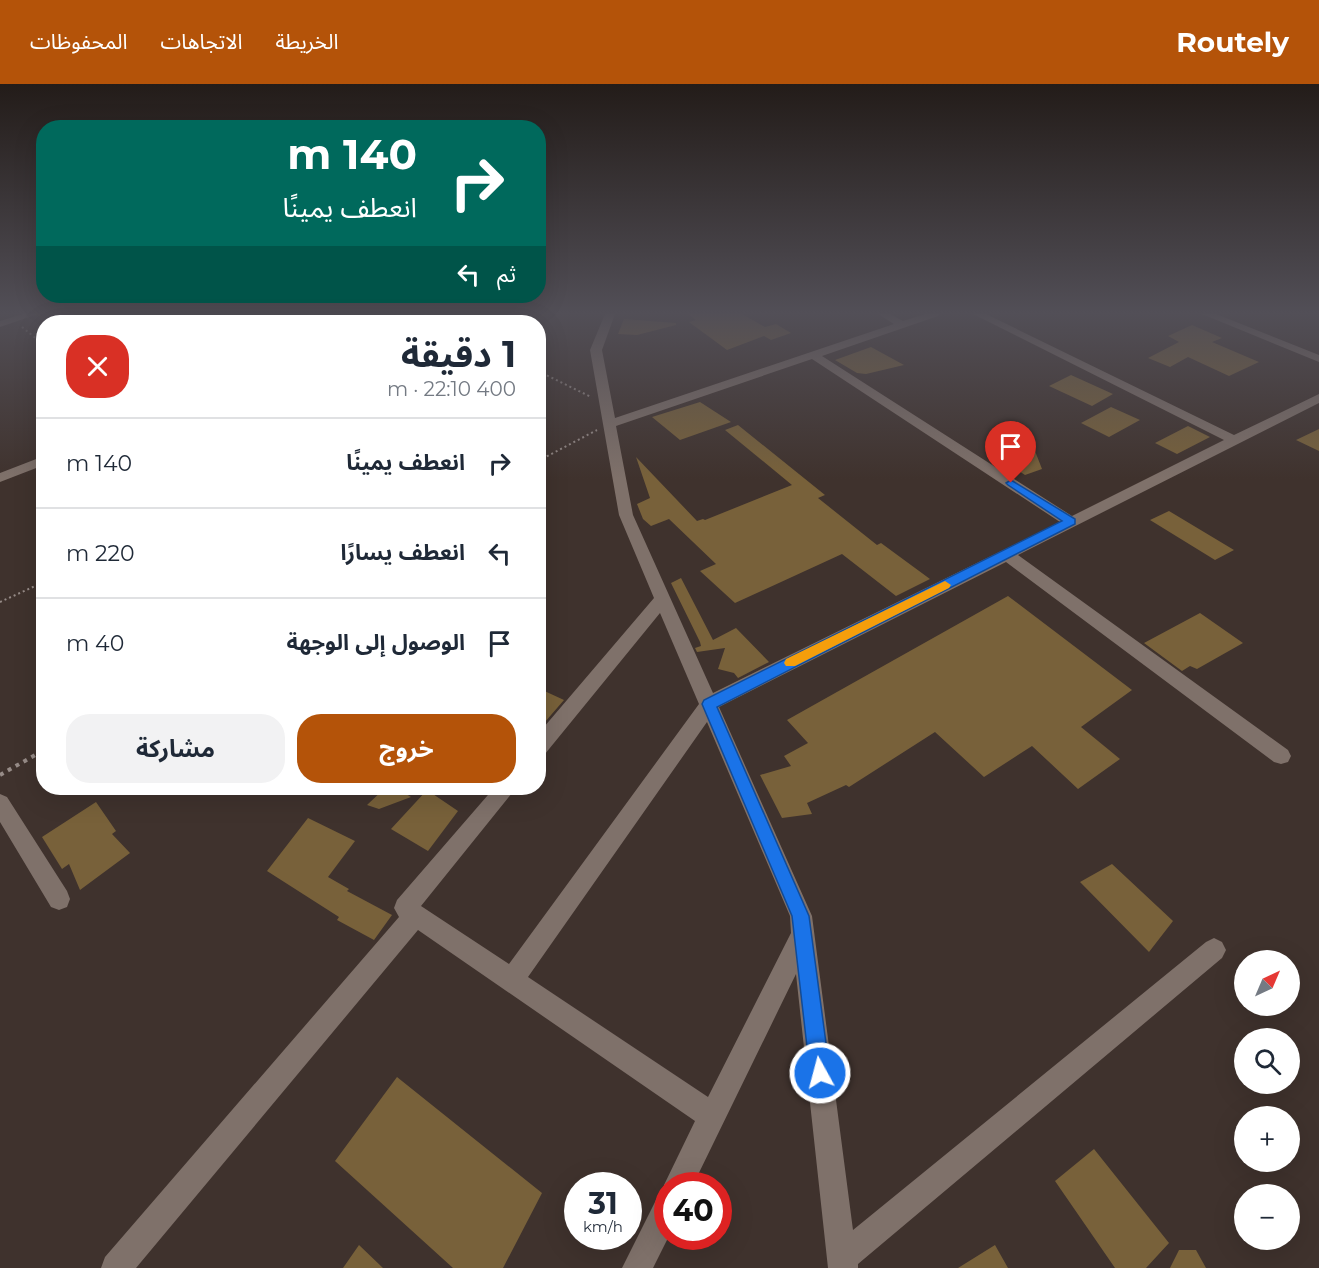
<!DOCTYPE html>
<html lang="ar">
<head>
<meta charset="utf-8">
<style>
  body { margin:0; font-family:Montserrat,"Noto Sans Arabic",sans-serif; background:#f2f2f3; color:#1f2937; direction:rtl; height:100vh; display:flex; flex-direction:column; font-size:22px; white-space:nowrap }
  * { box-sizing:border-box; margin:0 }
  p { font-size:20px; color:#747a83 }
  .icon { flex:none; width:33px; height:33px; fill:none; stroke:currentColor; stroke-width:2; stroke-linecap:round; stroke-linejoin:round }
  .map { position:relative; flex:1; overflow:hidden; direction:ltr }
  .drawer { position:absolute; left:36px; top:231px; width:510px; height:480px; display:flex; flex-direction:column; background:#fff; border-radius:24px; box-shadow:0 6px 24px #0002; direction:rtl }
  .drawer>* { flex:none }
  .banner { position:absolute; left:36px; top:36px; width:510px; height:183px; border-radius:24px; box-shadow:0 6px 24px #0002; direction:rtl; background:#00695c; color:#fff; overflow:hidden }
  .needle { width:39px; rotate:44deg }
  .buttons { position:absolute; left:1234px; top:866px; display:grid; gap:12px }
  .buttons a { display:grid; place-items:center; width:66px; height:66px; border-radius:50%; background:#fff; box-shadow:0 6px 24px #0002; font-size:30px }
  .speed { position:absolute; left:564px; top:1088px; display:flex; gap:12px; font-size:30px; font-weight:700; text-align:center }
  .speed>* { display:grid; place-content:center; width:78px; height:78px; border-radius:50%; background:#fff; box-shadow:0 6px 24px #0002; line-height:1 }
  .speed small { font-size:15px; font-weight:400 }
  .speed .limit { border:9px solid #d22; background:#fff; color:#111 }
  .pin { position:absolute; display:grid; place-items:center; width:51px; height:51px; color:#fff; margin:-62px -26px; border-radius:50% 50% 50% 0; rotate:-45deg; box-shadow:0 0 6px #0007 }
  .pin .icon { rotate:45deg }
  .me { position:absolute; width:66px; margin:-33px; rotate:353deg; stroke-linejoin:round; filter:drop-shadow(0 0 4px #0008) }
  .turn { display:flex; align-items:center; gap:21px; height:126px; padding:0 30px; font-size:27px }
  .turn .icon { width:78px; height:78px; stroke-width:2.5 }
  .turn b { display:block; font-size:42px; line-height:51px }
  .then { display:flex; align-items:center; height:57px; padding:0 30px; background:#0003; gap:12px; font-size:22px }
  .round { display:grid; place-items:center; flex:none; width:63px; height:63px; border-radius:24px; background:#f2f2f3 }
  .overview { display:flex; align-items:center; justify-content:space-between; height:102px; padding:0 30px }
  h1 { font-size:36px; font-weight:700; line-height:45px }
  .primary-button { display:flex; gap:12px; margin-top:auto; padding:12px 30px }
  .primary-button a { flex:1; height:69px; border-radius:24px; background:#b45309; color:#fff; font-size:24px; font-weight:700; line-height:69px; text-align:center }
  .primary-button a+a { background:#f2f2f3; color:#1f2937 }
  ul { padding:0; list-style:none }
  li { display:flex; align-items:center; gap:18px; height:90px; padding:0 30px; border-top:2px solid #e0e1e3 }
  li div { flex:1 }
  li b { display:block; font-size:22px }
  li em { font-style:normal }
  header { display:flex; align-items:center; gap:36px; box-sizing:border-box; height:84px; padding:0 30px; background:#b45309; color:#fff }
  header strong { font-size:28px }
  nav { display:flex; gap:33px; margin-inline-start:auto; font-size:21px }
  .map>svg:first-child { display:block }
  .building { fill:#78613a }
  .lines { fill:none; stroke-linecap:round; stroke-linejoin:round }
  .path-far1 { stroke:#968b87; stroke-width:2; stroke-dasharray:2 3; stroke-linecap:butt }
  .path { stroke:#968b87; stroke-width:4; stroke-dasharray:4 5; stroke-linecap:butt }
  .minor { fill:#7f716a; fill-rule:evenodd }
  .route { fill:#1a73e8; stroke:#114b97; stroke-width:1.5 }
  .slow { fill:#f59e0b }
</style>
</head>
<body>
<header>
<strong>Routely</strong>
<nav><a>الخريطة</a><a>الاتجاهات</a><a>المحفوظات</a></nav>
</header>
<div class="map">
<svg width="1319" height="1184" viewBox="0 0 1319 1184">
  <rect width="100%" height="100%" fill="#3f322d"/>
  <path class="building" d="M688 230H742L765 243 776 240 791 249 771 256 764 252 727 266 689 238 696 236Z
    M624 235 676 239V241L637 251 618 250Z
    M1192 241 1222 254 1212 258 1259 278 1229 292 1188 273 1170 283 1148 274 1179 258 1168 252Z
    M871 263 904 281 866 290 857 289 835 276Z
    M1071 291 1113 310 1092 322 1049 302Z
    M700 318 731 338 680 356 652 333Z
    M1111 323 1140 336 1109 353 1081 339Z
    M738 341 825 411 818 414 877 461 881 459 930 495 896 512 842 470 735 519 700 487 716 480 669 435 651 442 643 435 637 420 650 414 636 373 697 437 703 435 705 436 792 401 725 346Z
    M1188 342 1210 353 1177 370 1155 359Z
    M1319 345V367L1296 356Z
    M1012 354 1035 367 1042 385 1025 391 1016 385 1009 387 990 373Z
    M1169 427 1234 466 1215 476 1150 436Z
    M681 494 713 556 736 544 769 578 738 594 734 589 718 585 725 564 697 568 695 564 701 562 700 558 671 499Z
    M1008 512 1132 606 1081 643 1120 675 1078 705 1032 662 984 693 935 648 849 703 846 701 807 719 812 730 782 734 760 691 791 682 784 672 808 659 787 636Z
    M1200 529 1243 559 1197 585 1190 582 1182 587 1144 559Z
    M538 604 564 616 538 646Z
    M385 704H396L411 713 379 725 367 721Z
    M427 706 458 727 428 767 391 745Z
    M96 718 116 747 112 750 130 769 80 806 69 780 62 785 42 753Z
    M308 734 355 757 328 793 349 805 347 807 392 831 374 856 337 836 339 833 267 787Z
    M1112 780 1173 837 1149 868 1080 798Z
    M397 993 542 1109 503 1184H453L335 1077Z
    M1094 1065 1169 1159 1146 1184H1115L1055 1097Z
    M359 1161 383 1184H343Z
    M995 1161 1008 1184H958Z
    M1179 1166H1196L1206 1184H1170Z"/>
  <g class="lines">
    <path class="path-far1" d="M308 230 324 238
      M425 230 442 238
      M22 243 44 261
      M538 287 591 313
      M538 377 597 346
      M0 518 44 498"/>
    <path class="path" d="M0 691 44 666"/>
    <path class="minor" d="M23 230H38L0 243V237Z
      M398 230H412L394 238H380Z
      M605 230H615L602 266 615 334 894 240 878 230H890L903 237 925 230H939L938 232 822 272 1072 432 1224 356 973 230H986L1234 351 1319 310V319L1018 471 1288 666 1291 672 1288 678 1281 680 1274 678 1006 478 719 623 812 832 853 1146 1206 858 1214 854 1222 858 1226 866 1222 874 858 1180V1184H828L796 890 693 1101H668L669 1152 653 1184H622L658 1112 667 1108 664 1101 695 1037 418 846 136 1184H101L105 1173 399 833 394 824 397 816 494 704H516L421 822 509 880 699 620 660 529 545 670 538 672V650L654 514 619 431 603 340 590 266ZM812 275 1060 438 713 609 633 431 616 342ZM707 638 790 832 791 849 708 1013 528 893Z
      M1202 230H1216L1319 271V278Z
      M44 372V381L0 398V389Z
      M0 710 7 713 67 807 70 815 67 823 59 826 51 823 0 738Z"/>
  </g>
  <linearGradient id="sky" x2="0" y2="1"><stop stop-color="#231c19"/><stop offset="0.58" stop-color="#524f57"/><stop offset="1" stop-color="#524f57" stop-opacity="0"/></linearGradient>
  <rect width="1319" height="395" fill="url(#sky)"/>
  <path class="route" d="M1011 396 1075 435V440L717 623 809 832 830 989 827 996 820 999 813 996 810 989 792 832 702 620 704 616 1062 437 1008 401 1006 399Z"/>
  <path class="slow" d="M945 497 951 501 949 504 795 582H786L784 579 786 575Z"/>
</svg>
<div class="buttons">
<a><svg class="needle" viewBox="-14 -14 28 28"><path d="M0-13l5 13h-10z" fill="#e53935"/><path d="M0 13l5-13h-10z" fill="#747a83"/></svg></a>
<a><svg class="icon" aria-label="search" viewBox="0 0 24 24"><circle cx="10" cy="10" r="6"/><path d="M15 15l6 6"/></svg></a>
<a>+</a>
<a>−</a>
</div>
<div class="speed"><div>31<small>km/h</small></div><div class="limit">40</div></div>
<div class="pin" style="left:1011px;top:399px;background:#d93025"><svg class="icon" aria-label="arrive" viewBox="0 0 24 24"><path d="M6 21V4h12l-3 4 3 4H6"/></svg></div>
<svg class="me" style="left:820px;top:989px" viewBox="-20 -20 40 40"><circle r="17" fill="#1a73e8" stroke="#fff" stroke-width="3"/><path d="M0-11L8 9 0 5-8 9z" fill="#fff"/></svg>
<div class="banner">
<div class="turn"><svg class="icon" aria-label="right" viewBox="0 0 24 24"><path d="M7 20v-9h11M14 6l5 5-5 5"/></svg><div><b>140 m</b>انعطف يمينًا</div></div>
<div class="then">ثم<svg class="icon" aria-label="left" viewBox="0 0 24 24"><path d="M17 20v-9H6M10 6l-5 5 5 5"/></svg></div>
</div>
<section class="drawer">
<div class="overview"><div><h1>1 دقيقة</h1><p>400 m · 22:10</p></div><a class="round" style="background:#d93025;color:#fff"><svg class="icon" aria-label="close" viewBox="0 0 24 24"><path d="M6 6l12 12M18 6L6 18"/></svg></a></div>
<ul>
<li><svg class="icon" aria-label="right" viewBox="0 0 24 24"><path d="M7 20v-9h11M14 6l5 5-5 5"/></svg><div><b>انعطف يمينًا</b></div><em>140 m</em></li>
<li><svg class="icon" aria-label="left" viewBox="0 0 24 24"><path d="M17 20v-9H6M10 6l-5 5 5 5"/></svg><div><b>انعطف يسارًا</b></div><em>220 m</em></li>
<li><svg class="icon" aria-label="arrive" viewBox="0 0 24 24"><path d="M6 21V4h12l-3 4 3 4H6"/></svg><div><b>الوصول إلى الوجهة</b></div><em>40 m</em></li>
</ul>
<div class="primary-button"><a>خروج</a><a>مشاركة</a></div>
</section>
</div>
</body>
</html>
